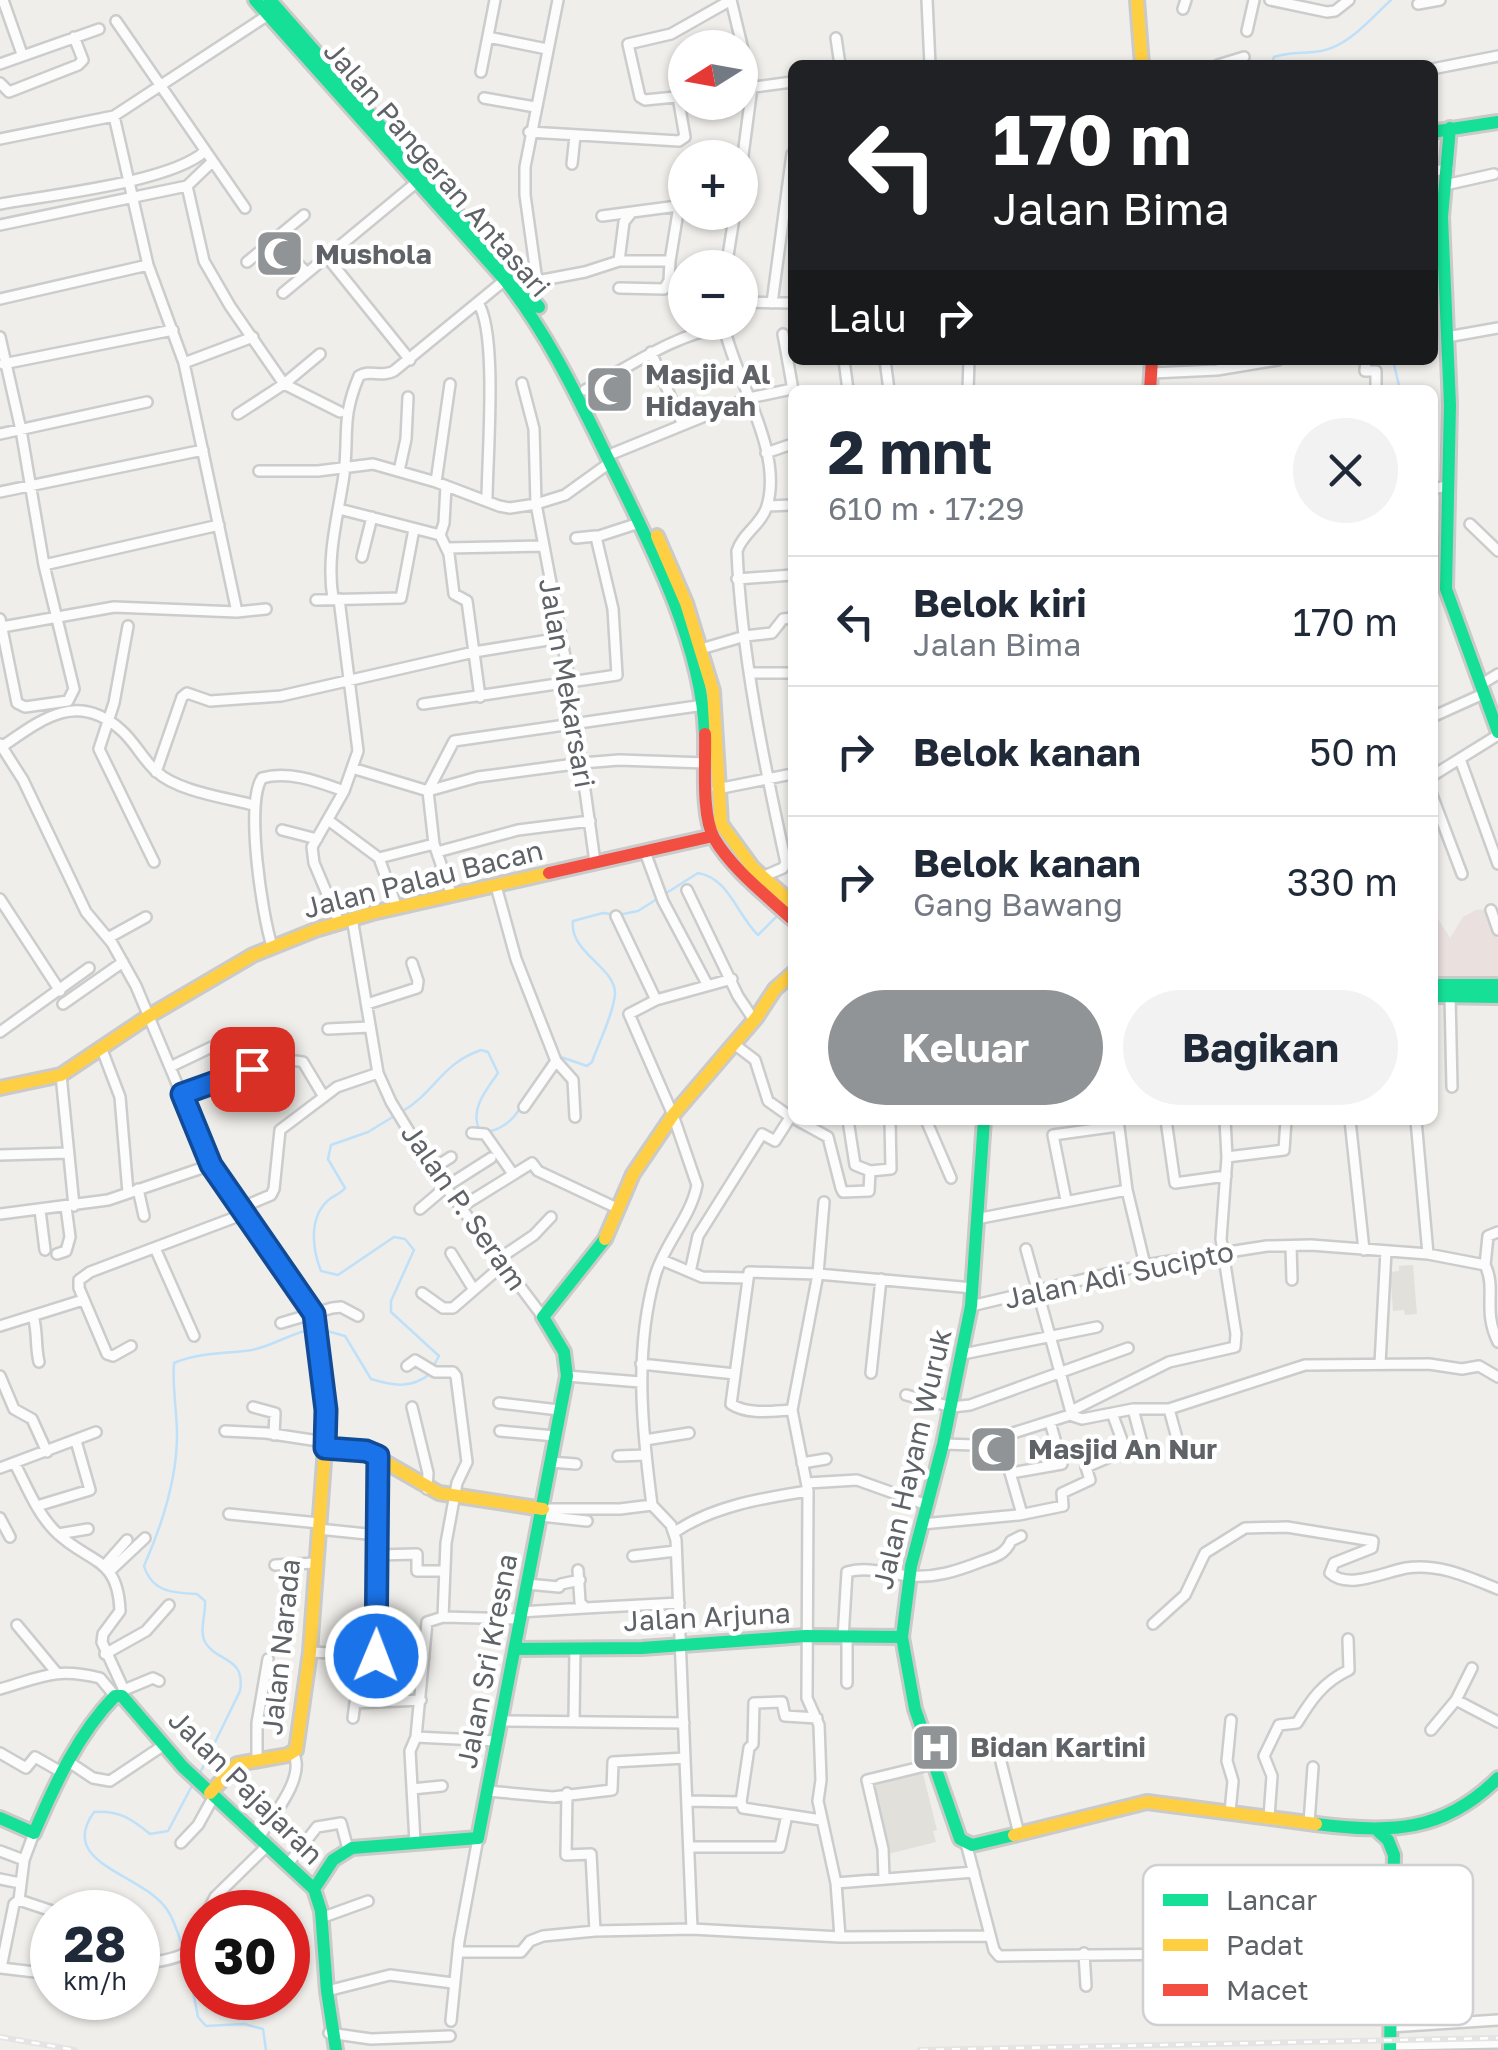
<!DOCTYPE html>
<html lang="id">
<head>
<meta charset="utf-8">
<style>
  body { margin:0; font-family:"Golos Text",sans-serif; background:#f2f2f3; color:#1f2937; height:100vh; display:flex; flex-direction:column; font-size:38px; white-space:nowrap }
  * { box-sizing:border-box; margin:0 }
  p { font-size:32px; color:#747a83 }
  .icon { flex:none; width:55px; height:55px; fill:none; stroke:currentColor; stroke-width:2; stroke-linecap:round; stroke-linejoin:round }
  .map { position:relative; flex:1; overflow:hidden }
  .side { position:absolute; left:788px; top:385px; width:650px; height:740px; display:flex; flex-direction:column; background:#fff; border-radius:15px; box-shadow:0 2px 8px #0004 }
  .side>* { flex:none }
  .guide { position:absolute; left:788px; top:60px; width:650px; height:305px; border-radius:15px; box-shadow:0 2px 8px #0004; background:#202124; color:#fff; overflow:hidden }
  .needle { width:65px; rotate:259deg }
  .buttons { position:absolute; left:668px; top:30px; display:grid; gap:20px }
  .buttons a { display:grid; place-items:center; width:90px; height:90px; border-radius:50%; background:#fff; box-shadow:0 2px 8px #0004; font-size:50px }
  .speed { position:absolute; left:30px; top:1890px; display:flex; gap:20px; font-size:50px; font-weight:700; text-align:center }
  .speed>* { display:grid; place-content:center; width:130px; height:130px; border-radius:50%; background:#fff; box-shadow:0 2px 8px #0004; line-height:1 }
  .speed small { font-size:25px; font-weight:400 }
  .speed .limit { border:15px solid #d22; background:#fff; color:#111 }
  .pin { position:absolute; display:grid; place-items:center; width:85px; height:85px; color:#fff; margin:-42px; border-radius:20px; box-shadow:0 5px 15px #0006 }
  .me { position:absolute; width:110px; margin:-55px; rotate:1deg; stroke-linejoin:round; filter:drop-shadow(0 0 8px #0008) }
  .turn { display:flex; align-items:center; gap:35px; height:210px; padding:0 40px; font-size:45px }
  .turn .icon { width:130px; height:130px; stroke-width:2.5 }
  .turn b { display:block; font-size:70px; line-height:85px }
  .then { display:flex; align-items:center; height:95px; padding:0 40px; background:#0003; gap:20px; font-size:38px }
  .round { display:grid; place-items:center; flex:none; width:105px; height:105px; border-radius:52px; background:#f2f2f3 }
  .overview { display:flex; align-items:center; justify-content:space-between; height:170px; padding:0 40px }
  h1 { font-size:60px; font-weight:700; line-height:75px }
  .action { display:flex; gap:20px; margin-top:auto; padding:20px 40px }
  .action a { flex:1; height:115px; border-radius:60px; background:#919496; color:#fff; font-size:40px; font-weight:700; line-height:115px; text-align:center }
  .action a+a { background:#f2f2f3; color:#1f2937 }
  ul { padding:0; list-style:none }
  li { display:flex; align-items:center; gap:30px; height:130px; padding:0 40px; border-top:2px solid #e0e1e3 }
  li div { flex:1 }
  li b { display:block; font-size:38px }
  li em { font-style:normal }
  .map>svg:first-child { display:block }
  .education { fill:#e2e0da }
  .medical { fill:#eae0de }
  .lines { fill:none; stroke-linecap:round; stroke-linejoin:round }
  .stream { stroke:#bfe0f9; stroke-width:2.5 }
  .street-casing { stroke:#cbcccc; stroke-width:14 }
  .fast-casing { stroke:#cacacb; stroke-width:18 }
  .slow-casing { stroke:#cacacb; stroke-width:18 }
  .jam-casing { stroke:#cacacb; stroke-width:18 }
  .street { stroke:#fdfcfc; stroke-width:9 }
  .fast { stroke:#16e098; stroke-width:12 }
  .slow { stroke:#ffcf43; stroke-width:12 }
  .jam { stroke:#f24e42; stroke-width:12 }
  .rail-casing { stroke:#e4e4e4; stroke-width:6 }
  .rail { stroke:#fff; stroke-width:2.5; stroke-dasharray:8; stroke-linecap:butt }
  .route-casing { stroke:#114b97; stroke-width:25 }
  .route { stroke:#1a73e8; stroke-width:18 }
  .labels { text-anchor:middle; stroke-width:9; stroke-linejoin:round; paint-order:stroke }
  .street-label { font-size:28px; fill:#5f6368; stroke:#fff }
  .poi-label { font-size:28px; font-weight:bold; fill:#5f6368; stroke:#fff; text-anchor:start }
  .key { fill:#fff; stroke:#cfd0d2; stroke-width:2.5 }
  .key-label { font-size:28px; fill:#5f6368 }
</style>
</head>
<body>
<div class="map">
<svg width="1498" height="2050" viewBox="0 0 1498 2050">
  <rect width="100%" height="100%" fill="#efeeea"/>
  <path class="education" d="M1413 1265 1417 1314 1405 1315 1404 1310 1393 1311 1390 1272 1399 1271V1266Z
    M922 1770 937 1830 933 1831 936 1842 888 1854 870 1783Z"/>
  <path class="medical" d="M1432 909 1450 938 1463 917 1476 910 1486 909 1498 939V976L1433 978Z"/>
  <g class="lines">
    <path class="stream" d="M1271 65 1274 57C1290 51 1305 54 1321 51 1349 46 1371 18 1391 0
      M1393 360 1400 390
      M1315 390H1332
      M558 1056 587 1066 592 1062C599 1042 613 1015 615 994 616 967 569 953 573 921L603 913 618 915 638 911 698 873C729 878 737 915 758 935L778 915
      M531 1090 550 1059
      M403 1111C436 1091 441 1064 481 1050L488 1052 498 1073C486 1090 470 1109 479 1129
      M396 1115 368 1132 331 1145 328 1159 345 1188C341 1193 336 1195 331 1198 308 1215 312 1248 321 1271L338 1275 394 1237 405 1239 414 1250 391 1301V1312L439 1356 434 1365
      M486 1132C501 1130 511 1122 519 1110
      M320 1329 345 1336 371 1379C394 1386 412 1389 431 1373
      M199 1775 240 1691C246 1656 216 1662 205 1642 199 1631 206 1614 205 1601L197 1594C173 1593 152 1592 144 1566 162 1525 177 1480 177 1435 177 1410 172 1388 174 1363 199 1352 226 1354 252 1350 272 1346 292 1333 312 1329
      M183 1948C179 1937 175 1922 168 1911 144 1873 56 1865 94 1812 119 1810 132 1819 150 1834L168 1831 194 1782
      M186 1956 198 2017 206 2026 244 2024 263 2029 266 2050"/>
    <defs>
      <path id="street" d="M3 0 22 54
        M731 0 752 87 740 178
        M927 0 930 65
        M1270 0 1327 12 1335 11 1349 0
        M1418 4 1440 0
        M1183 9 1186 0
        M116 21 245 208
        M1247 31 1254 0
        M488 37 547 49
        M836 38 840 65
        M0 64 99 29
        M1218 65 1244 57
        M1432 69 1498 56
        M481 72 495 0
        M0 83 9 92 78 65 83 60 74 37
        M740 89 792 82
        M685 96 645 100 640 97 628 44 671 34 731 0
        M484 98 535 107
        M114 116 148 265 184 363 237 612
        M529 132 679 141 685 137 678 97
        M0 139 114 116 268 15
        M572 164 575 136
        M1432 172 1448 168
        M1445 185 1494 174
        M187 186 204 261 230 306 284 384 340 412
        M0 204C49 195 172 182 205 151
        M602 216 685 205
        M0 225 187 186 212 162
        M274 240 306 272
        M327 257 410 360
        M619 261 624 222 632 212
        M247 262 304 215
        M726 268 735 212
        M537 281 525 195V167L558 0
        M533 285 537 281 585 272 619 261H670L679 206
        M619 288 664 289 669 281 670 261
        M283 293 417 182
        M0 299 148 265
        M740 302 792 303
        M478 303C498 332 487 460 487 500
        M772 303 792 154
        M723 322C733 376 784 450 767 506 762 524 742 534 737 551 741 653 764 763 786 863L783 868 762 877
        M783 334 793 390
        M0 337 21 430 44 565 74 689 68 701 25 707 17 703 0 619
        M1447 337 1498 328
        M651 352 682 423
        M844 360 848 390
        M885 360 889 390
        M1366 360 1365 371H1376V390
        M184 363 253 337
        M3 364 173 330
        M1152 373 1217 370 1278 360
        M522 383 534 429 536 504 565 495 608 464
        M585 390C630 367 672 335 723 327
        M968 390 969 360
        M238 414 284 384 320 354
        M0 434 147 402
        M614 453 749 398 792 389
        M766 453 792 444
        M259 471H318L373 464 436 482 499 506 510 508 536 504 570 683 595 862
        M399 471 406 439 408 397
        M436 482 450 384
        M1432 489 1447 486
        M0 492 203 450
        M768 506 792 505
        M339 509 440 535 444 523 446 486
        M1470 524 1498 551
        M440 535 449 554 454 594 467 601 480 697
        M576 538 596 536
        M446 548 544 546
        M362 557 372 517
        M44 565 219 525
        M737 579 792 575
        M333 598C326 557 338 516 344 475 349 432 341 419 359 376 369 369 382 378 394 371L505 280
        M339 599 358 751 344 791 312 847 314 863 339 922
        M316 600 401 598 414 529
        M128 626 114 703 99 749 154 862
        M2 627 114 607 237 612 266 609
        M701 649 745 636 772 633 783 619 792 618
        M752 673H792
        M1480 685 1498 674
        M423 704 617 675 613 609 596 537 639 523
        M1432 717 1483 694
        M0 744 23 780 86 912 112 943 136 986 211 1165 314 1314 325 1410V1448
        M3 746C42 719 77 691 121 730 135 742 143 760 157 772 177 791 227 798 253 805
        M1460 759 1498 864
        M352 768 428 791 478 777 582 763 619 760 706 763
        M156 772 182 697 187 693 210 701 281 696 474 652 561 638
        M1432 776 1498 735
        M717 789 792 774
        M1432 795 1462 874
        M328 820 379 858 397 908
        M282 830 317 839
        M437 852 518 830 590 821
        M645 852 663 901 707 984
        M379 858 434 844
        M496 886 516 959 556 1061 573 1080 575 1117
        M687 890 738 996 754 1020
        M452 896 434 844 428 791 454 741 704 705
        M0 899 60 991
        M1491 910 1498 930
        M616 916 656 1000
        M352 918 378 1073 391 1102 432 1169 543 1317
        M108 938 146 917
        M272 946C262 915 245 803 262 778 288 770 319 782 344 791
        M1450 996 1452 1087
        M63 1004 123 962
        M367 1004 417 988 418 981 412 963
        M328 1029 370 1027
        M0 1032 89 968
        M734 1044 755 1060 768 1101 792 1118
        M101 1047 120 1097 128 1193
        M170 1067 220 1043
        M61 1075 74 1206
        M182 1094C212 1083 273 1054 303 1062L324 1097
        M524 1107 556 1061
        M797 1120 828 1137 841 1188 843 1192 869 1191 870 1171 891 1169 890 1120
        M848 1120 855 1165 870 1171
        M926 1120 951 1178
        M1118 1120 1127 1190 1145 1265
        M1166 1120 1175 1183 1226 1176
        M1350 1120 1364 1250
        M1416 1120 1428 1254
        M472 1133 485 1134 513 1174
        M0 1155 68 1153
        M1227 1157 1284 1150 1286 1120
        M432 1169 451 1157
        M138 1189 144 1216
        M1066 1200 1053 1135 1118 1126
        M824 1202 818 1274 792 1410 808 1491 807 1698 819 1725 821 1780 818 1801 836 1883 840 1937
        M461 1207 532 1163 538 1171 619 1209
        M240 1208 271 1195 274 1189 280 1130 337 1087 378 1073
        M420 1209 447 1186 491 1158
        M40 1210 45 1250
        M0 1214 108 1200 211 1165
        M976 1219 1127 1190
        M1291 1246 1292 1280
        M155 1248 194 1336
        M1026 1249 1071 1412
        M451 1253 474 1290
        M57 1254 66 1251 70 1237 66 1207
        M500 1258 534 1235 551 1217
        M662 1260 702 1277 747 1278
        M1485 1265 1488 1236 1498 1232
        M690 1272 698 1236 762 1134 775 1141 791 1116
        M422 1293 443 1308H453L504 1264
        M971 1306 1145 1265 1267 1246 1311 1245 1428 1254 1485 1265C1497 1289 1482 1310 1498 1342
        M33 1316C38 1332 35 1345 39 1362
        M281 1323 332 1308 341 1307 358 1316
        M0 1326 83 1300
        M131 1346 113 1356 107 1354 79 1288V1280L90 1272 244 1214
        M963 1354 1097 1327
        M641 1364 735 1374
        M1380 1364 1386 1251
        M407 1366 415 1360 435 1372H453L456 1376 467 1462 457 1483 446 1543 443 1617
        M871 1373 881 1279
        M0 1376 14 1409 32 1419 47 1452
        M567 1376 640 1382
        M906 1395 952 1407 970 1405 1128 1348
        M499 1403 559 1410
        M253 1407 275 1413 274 1435
        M412 1407 428 1473 427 1489
        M1169 1409 1178 1442
        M792 1410C772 1411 748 1415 731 1404L749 1272 818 1274 973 1288
        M1071 1411 1169 1362 1235 1347 1236 1334 1221 1239 1227 1157 1225 1120
        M1112 1413 1126 1451
        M1070 1415 1082 1419 1133 1409H1169L1305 1365 1429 1364 1462 1369 1479 1366 1498 1377
        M225 1431 266 1433 325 1442
        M500 1431 555 1436
        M1000 1438 1022 1514
        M645 1440 689 1433
        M943 1444 975 1445 1070 1415
        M618 1456 646 1455
        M550 1462 576 1464
        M802 1463 826 1459
        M15 1464C27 1487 37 1513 55 1531 88 1564 118 1555 120 1611L103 1634 102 1642 124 1690 122 1696
        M0 1468 96 1432
        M1011 1473 1062 1464 1050 1422
        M807 1483 857 1480 927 1505
        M652 1505C642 1429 634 1351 655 1276 664 1244 691 1217 697 1185L673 1115 629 1014 656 1000 732 979
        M652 1505 671 1525 676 1540 692 1929
        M37 1506 90 1490 76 1441
        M543 1509H620L652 1505
        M229 1514 319 1523
        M541 1516 587 1521
        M0 1518 10 1537
        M922 1524 1019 1515 1063 1506 1062 1493 1090 1480 1086 1467 1142 1443 1133 1409
        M318 1529 377 1535
        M675 1532C713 1506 763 1498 808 1491
        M58 1534 88 1529
        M377 1555 417 1554V1571H443
        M633 1556 676 1551
        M105 1565 127 1540
        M275 1565 315 1563
        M111 1570 145 1538
        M578 1570 580 1602 585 1608 679 1603
        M527 1584 559 1587 561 1584 580 1580
        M520 1612 585 1608
        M1153 1624 1185 1595 1205 1553 1245 1528 1287 1527 1373 1541 1372 1548 1334 1563 1330 1573C1348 1590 1384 1572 1406 1568 1439 1563 1468 1577 1498 1589
        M17 1625 56 1672
        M843 1638 847 1572C869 1566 889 1574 910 1576 935 1578 957 1571 980 1562 994 1557 1005 1555 1011 1541L1021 1536
        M310 1652 424 1657
        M105 1654 146 1631 169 1605
        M376 1655 378 1456
        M847 1683V1638
        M0 1689C42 1677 55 1667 100 1678L115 1696
        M124 1690 153 1678 159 1681
        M1456 1700 1472 1668
        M353 1718 355 1703 421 1700
        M817 1718 785 1716 782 1702 754 1703 753 1744 749 1748 741 1802 743 1808 821 1820
        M574 1720 575 1648
        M501 1721 684 1723
        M1431 1730 1456 1700 1498 1722
        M416 1737 496 1741
        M0 1753 26 1768 35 1757 63 1773
        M257 1759V1723L268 1659
        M69 1762 93 1778 110 1781 164 1745
        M1001 1762 1019 1834
        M412 1789 442 1786
        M487 1791 553 1797 612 1790 613 1762 685 1758
        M567 1793 566 1855 591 1854 595 1931
        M687 1801 741 1802
        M1230 1812 1233 1781 1227 1761 1231 1720
        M1269 1817 1272 1776 1264 1756 1279 1725 1297 1723C1311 1700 1323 1682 1349 1670L1348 1639
        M1309 1823 1313 1767
        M34 1833 24 1860 19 1900 55 1912
        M259 1837C272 1817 307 1776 293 1753
        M415 1842 410 1751 416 1737 427 1622 443 1617 519 1619
        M181 1843 198 1825 214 1796
        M966 1843 994 1950 999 1956 1195 1954 1210 1955 1212 1987 1248 1989 1249 1998 1285 1996 1287 2000H1314L1317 1987 1392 1994
        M689 1847H780L787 1815
        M0 1851 24 1860
        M288 1864 317 1827 341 1823 348 1849
        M0 1879 20 1883
        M884 1879 883 1849 867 1780 933 1764
        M836 1883 974 1872
        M19 1900 14 1904 1 1968 52 1974
        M207 1912 215 1897 267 1846
        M321 1918 368 1901
        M458 1952H521L530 1941 543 1936 595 1931 692 1929 840 1937 990 1936
        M1084 1953 1086 1986
        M138 1966C168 1957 194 1963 202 1926
        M327 1991 390 1975 453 1983
        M451 2021 459 1941 478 1838
        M1390 2027 1498 2020
        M329 2033 371 2039 450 2036
        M1397 2045 1498 2043"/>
      <path id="fast" d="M255 0 505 280C550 337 580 402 612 467 651 546 702 645 705 734
        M270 0 539 307
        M1450 128 1442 217 1450 405 1446 589 1498 732
        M1432 132 1498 122
        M1432 985H1498
        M1432 996 1498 997
        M984 1120 971 1306 943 1444 911 1566 902 1637 915 1709 960 1839 972 1845 1014 1835
        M515 1649 642 1648 805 1636 902 1637
        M0 1818 34 1833C55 1784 78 1734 115 1696H122L183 1767 314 1889 321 1911 327 1991 336 2050
        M1316 1824C1390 1833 1443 1833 1498 1778
        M1378 1831 1388 1840 1394 1855 1390 2050
        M314 1889 333 1860 352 1848 478 1838 567 1376 564 1352 543 1317 605 1239"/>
      <path id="slow" d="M1137 0 1142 65
        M657 536 686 603 713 691 721 824 753 868 792 903
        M0 1088 61 1075 149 1016 253 955 318 929 372 913 549 873
        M605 1239 633 1174 673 1115 756 1018 775 989 792 974
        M210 1793 237 1764 288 1755 296 1750 310 1652 325 1448 366 1451 439 1493 543 1509
        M1014 1835 1147 1802 1316 1824"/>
      <path id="jam" d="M1150 390 1152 360
        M705 734C706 762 701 814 714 838 732 869 766 895 792 919
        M549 873 713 836"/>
    </defs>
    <use href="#street" class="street-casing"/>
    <use href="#fast" class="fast-casing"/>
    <use href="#slow" class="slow-casing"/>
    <use href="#jam" class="jam-casing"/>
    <use href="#street" class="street"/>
    <use href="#fast" class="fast"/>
    <use href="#slow" class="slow"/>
    <use href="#jam" class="jam"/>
    <defs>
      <path id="rail" d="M0 2037 75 2050
        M920 2050 1498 2038"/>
    </defs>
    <use href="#rail" class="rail-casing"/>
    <use href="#rail" class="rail"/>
  </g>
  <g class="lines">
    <defs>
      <path id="route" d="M252 1069 182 1094 211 1165 314 1314 326 1410 325 1448 366 1451 378 1456 376 1656"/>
    </defs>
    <use href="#route" class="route-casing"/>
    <use href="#route" class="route"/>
  </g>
  <defs>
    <symbol id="mosque-square" viewBox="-11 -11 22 22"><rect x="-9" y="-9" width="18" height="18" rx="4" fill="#919496" stroke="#fff"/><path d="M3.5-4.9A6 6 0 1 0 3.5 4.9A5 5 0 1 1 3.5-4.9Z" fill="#fff"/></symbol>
    <symbol id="hospital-square" viewBox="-11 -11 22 22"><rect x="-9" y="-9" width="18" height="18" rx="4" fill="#919496" stroke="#fff"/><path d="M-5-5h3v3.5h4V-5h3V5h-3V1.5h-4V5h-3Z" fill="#fff"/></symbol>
  </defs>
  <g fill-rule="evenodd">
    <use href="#mosque-square" x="252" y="226" width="55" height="55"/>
    <use href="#mosque-square" x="582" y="362" width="55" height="55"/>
    <use href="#mosque-square" x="966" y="1422" width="55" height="55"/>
    <use href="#hospital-square" x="908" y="1720" width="55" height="55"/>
  </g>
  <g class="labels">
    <g class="street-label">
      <text transform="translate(437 169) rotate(49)" y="10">Jalan Pangeran Antasari</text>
      <text transform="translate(567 683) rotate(80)" y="10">Jalan Mekarsari</text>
      <text transform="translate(423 879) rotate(-14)" y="10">Jalan Palau Bacan</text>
      <text transform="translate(464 1207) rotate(55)" y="10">Jalan P. Seram</text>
      <text transform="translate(1119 1275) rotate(-12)" y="10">Jalan Adi Sucipto</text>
      <text transform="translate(912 1459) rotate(-77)" y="10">Jalan Hayam Wuruk</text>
      <text transform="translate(707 1617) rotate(-3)" y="10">Jalan Arjuna</text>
      <text transform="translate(281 1647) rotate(-84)" y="10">Jalan Narada</text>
      <text transform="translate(487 1661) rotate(-79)" y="10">Jalan Sri Kresna</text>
      <text transform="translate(246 1787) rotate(45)" y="10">Jalan Pajajaran</text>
    </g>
    <g class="poi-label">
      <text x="315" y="264">Mushola</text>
      <text x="645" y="384">Masjid Al<tspan x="645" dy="32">Hidayah</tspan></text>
      <text x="1028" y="1459">Masjid An Nur</text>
      <text x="970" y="1757">Bidan Kartini</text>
    </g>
  </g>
  <rect x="1143" y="1865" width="330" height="160" rx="15" class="key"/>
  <rect x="1163" y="1894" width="45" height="12" fill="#16e098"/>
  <rect x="1163" y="1939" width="45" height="12" fill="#ffcf43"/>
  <rect x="1163" y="1984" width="45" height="12" fill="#f24e42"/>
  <g class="key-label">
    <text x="1226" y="1910">Lancar</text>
    <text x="1226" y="1955">Padat</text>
    <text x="1226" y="2000">Macet</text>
  </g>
</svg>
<div class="buttons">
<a><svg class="needle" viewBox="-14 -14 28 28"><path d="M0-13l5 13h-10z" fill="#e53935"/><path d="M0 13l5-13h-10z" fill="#747a83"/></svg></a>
<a>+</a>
<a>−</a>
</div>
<div class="speed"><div>28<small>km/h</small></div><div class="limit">30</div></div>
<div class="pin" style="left:252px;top:1069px;background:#d93025"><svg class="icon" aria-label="arrive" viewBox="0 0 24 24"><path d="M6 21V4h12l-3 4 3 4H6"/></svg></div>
<svg class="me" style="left:376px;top:1656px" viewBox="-20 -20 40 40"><circle r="17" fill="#1a73e8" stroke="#fff" stroke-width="3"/><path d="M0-11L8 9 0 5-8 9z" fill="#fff"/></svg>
<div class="guide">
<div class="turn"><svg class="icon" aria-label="left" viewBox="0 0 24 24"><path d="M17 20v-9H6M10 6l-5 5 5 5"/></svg><div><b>170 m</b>Jalan Bima</div></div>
<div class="then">Lalu<svg class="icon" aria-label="right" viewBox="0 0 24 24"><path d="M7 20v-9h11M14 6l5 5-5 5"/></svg></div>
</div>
<section class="side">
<div class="overview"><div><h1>2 mnt</h1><p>610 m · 17:29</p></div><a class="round"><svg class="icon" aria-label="close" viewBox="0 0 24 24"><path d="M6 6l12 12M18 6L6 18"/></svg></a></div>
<ul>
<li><svg class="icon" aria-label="left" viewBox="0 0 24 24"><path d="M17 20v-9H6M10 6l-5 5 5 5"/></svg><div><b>Belok kiri</b><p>Jalan Bima</p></div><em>170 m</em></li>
<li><svg class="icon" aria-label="right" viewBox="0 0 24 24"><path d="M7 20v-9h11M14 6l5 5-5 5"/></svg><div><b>Belok kanan</b></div><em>50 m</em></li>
<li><svg class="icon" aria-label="right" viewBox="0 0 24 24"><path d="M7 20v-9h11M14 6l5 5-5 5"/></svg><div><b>Belok kanan</b><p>Gang Bawang</p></div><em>330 m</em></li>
</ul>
<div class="action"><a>Keluar</a><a>Bagikan</a></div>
</section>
</div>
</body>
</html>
